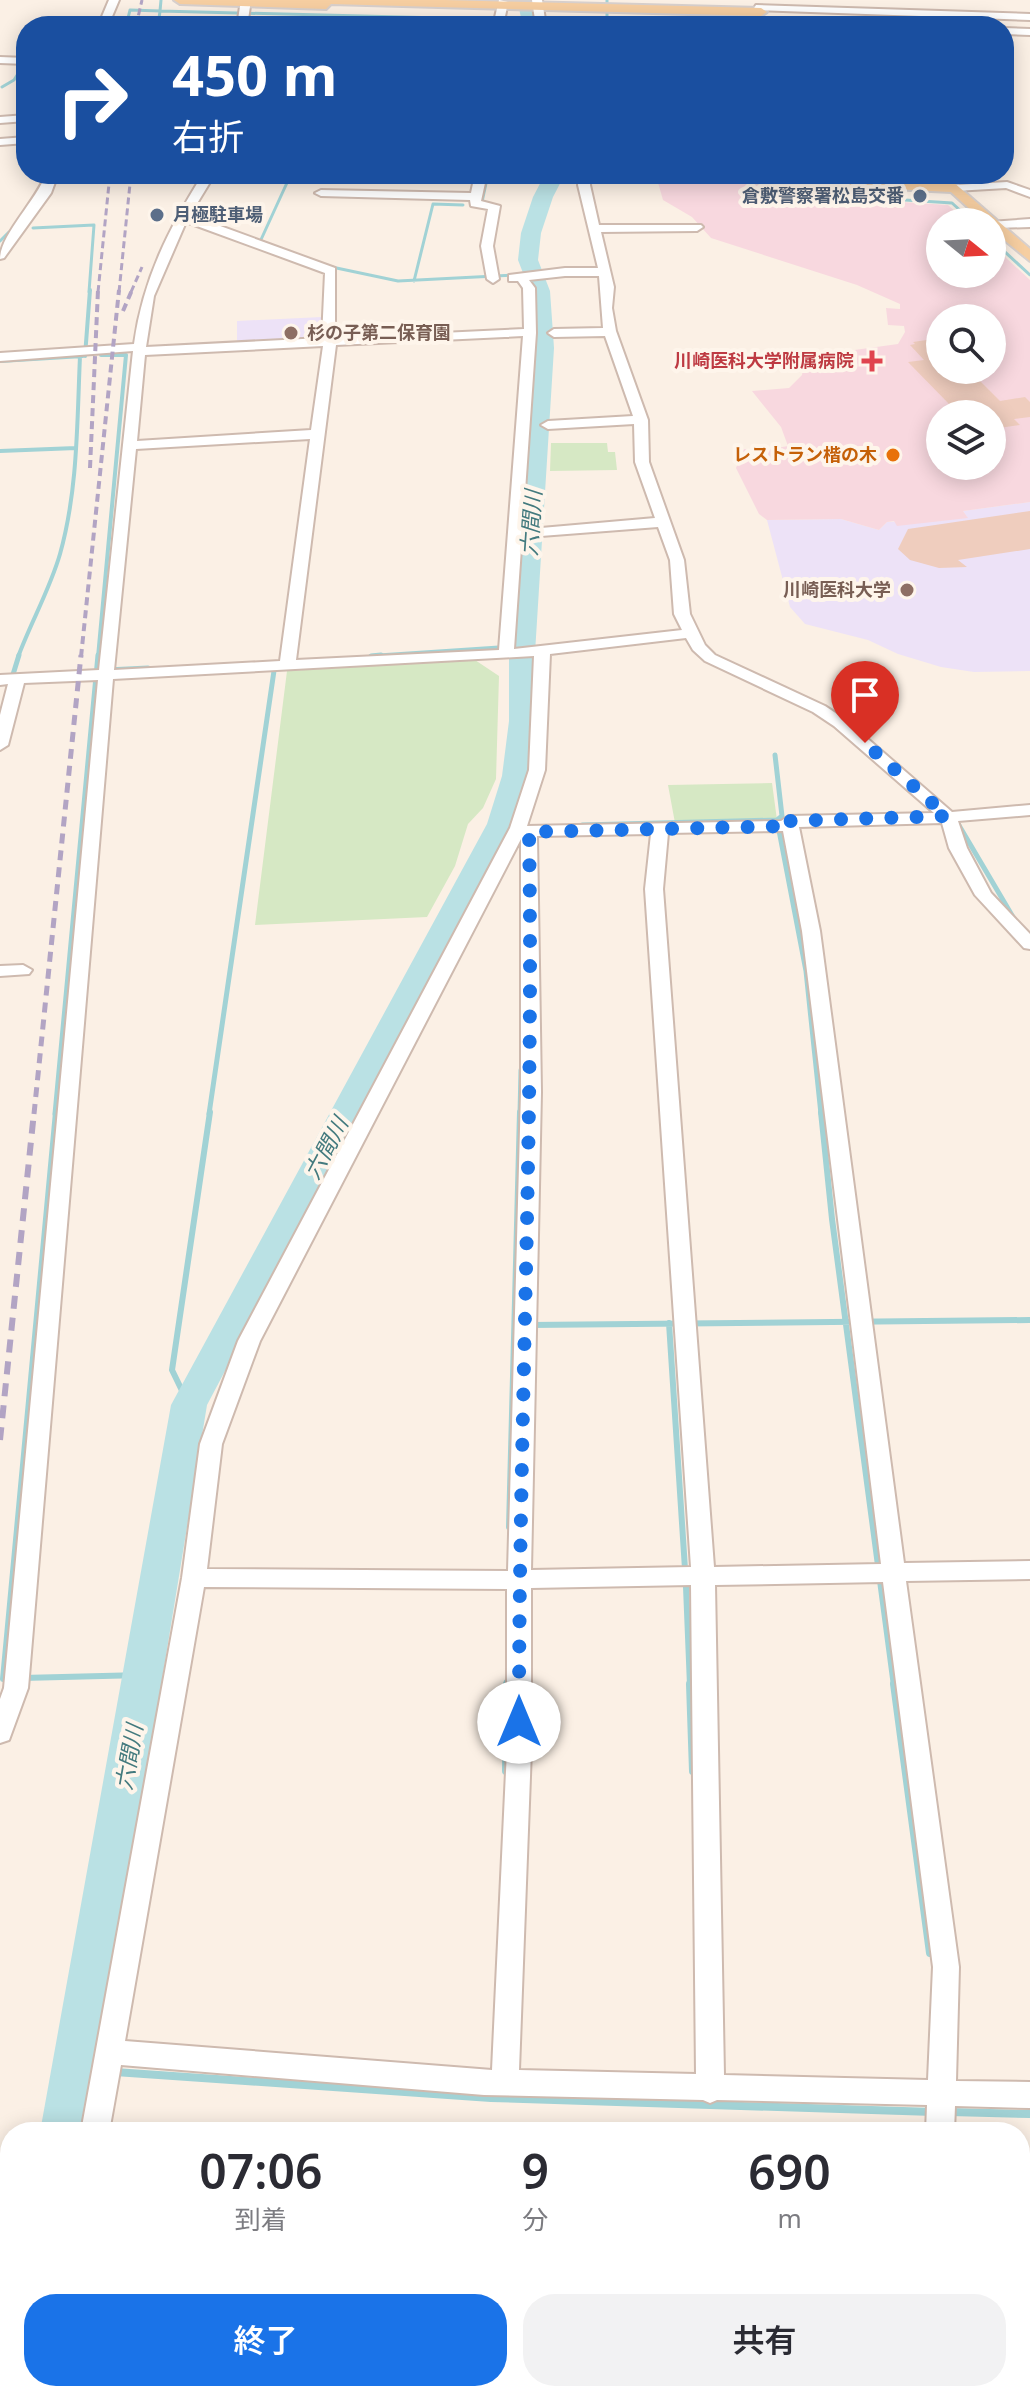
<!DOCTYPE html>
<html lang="ja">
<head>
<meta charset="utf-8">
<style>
  body { margin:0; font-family:"Noto Sans","Noto Sans JP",sans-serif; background:#f2f2f3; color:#2b2b33; height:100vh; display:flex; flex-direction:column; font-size:30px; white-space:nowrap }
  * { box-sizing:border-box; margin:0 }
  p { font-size:26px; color:#7c7c81 }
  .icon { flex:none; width:44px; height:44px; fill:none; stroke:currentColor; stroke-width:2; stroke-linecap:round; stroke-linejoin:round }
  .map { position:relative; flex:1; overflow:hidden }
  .panel { position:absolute; left:0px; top:2122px; width:1030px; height:280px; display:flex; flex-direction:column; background:#fff; border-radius:32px 32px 0 0; box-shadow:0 4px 20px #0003 }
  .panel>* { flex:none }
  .hud { position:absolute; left:16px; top:16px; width:998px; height:168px; border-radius:32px; box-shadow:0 4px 20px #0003; background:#1a4fa0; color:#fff; overflow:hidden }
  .needle { width:52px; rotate:108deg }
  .fabs { position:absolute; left:926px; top:208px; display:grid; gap:16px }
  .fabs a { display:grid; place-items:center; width:80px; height:80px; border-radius:50%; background:#fff; box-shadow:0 4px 20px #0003; font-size:40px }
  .pin { position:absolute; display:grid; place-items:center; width:68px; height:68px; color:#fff; margin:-82px -34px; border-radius:50% 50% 50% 0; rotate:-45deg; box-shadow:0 0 8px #0007 }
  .pin .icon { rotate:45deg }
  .me { position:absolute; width:88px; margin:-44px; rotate:0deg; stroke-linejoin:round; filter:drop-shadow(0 0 6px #0008) }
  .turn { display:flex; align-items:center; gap:28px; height:168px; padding:0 24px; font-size:36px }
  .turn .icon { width:104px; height:104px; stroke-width:2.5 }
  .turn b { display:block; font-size:56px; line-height:68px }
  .eta { display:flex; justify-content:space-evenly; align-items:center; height:136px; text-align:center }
  .eta b { font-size:48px; font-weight:600; line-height:56px }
  .action { display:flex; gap:16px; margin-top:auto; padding:16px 24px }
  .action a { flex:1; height:92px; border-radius:32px; background:#1a73e8; color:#fff; font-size:32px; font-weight:600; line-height:92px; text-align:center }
  .action a+a { background:#f2f2f3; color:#2b2b33 }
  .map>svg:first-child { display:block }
  .education { fill:#ede2f7 }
  .medical { fill:#f8d8df; fill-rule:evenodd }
  .green { fill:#d6e8c4 }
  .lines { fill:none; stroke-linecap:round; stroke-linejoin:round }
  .stream-far4 { stroke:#a1d2d5; stroke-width:3 }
  .stream-far3 { stroke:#a1d2d5; stroke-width:4 }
  .stream-far2 { stroke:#a1d2d5; stroke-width:5 }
  .stream-far1 { stroke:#a1d2d5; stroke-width:6 }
  .stream { stroke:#a1d2d5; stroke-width:8 }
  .river { fill:#bae1e4; fill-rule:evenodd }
  .building { fill:#efcdbe }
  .minor-casing { stroke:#cebaaf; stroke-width:4 }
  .major-casing { stroke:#d8d0cd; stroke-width:4 }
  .minor { fill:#fff; fill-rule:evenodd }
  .major { fill:#f6cea1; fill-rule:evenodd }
  .rail-far3 { stroke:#b2a4c4; stroke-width:3; stroke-dasharray:7 4; stroke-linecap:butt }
  .rail-far2 { stroke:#b2a4c4; stroke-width:4; stroke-dasharray:8 5; stroke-linecap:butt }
  .rail-far1 { stroke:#b2a4c4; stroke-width:5; stroke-dasharray:10 7; stroke-linecap:butt }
  .rail { stroke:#b2a4c4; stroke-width:6; stroke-dasharray:13 9; stroke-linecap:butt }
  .route { stroke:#1a73e8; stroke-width:14; stroke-dasharray:0 25.2 }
  .service-dot { fill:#5c6f8a; stroke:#fef5eb; stroke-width:3 }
  .education-dot { fill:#8d6e63; stroke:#fef5eb; stroke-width:3 }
  .health-dot { fill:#e0444e; stroke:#fef5eb; stroke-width:3 }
  .food-dot { fill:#e8710a; stroke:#fef5eb; stroke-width:3 }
  .labels { text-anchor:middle; stroke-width:8; stroke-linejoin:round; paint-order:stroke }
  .far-service-label { font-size:18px; font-weight:bold; fill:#4e5e75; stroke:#fef5eb; text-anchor:end }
  .far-education-label { font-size:18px; font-weight:bold; fill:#785e54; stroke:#fef5eb; text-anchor:start }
  .far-health-label { font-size:18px; font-weight:bold; fill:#be3a42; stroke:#fef5eb; text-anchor:end }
  .far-food-label { font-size:18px; font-weight:bold; fill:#c56008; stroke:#fef5eb; text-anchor:end }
  .water-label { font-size:22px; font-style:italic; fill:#437a7e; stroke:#fef5eb }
</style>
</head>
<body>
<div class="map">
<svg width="1030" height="2402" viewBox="0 0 1030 2402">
  <rect width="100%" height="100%" fill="#fbf0e5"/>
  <path class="education" d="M322 317V340L237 344V321Z
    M1030 502V671L974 672 941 667 898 654 868 640 805 624 790 607 767 520 841 519 879 530 887 522 967 517 963 511Z"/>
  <path class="medical" d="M657 179 845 189 853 199 948 205 967 222H940V274H992V245L1030 280V502L963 511 968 518 897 526 894 521 887 522 879 530 841 519 767 520 759 514 736 468 744 449 760 451 788 446 781 427 752 391 789 388 802 375 805 350 840 352 898 344 905 332 904 326 888 325 886 308 900 309V304L857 285 711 238 692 217 663 200ZM940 318H992V370H940ZM940 414H992V466H940Z"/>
  <path class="green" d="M551 443H607L608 452H615L617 470 550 471Z
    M475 660 499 676 496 779 483 808 468 824 455 866 427 917 255 925 287 671Z
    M772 783 777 820 675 823 668 785Z"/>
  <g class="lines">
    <path class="stream-far4" d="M161 0 160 11 764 26
      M607 0V22
      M126 26 130 10 160 11 158 26
      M2 87 14 80 26 61
      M851 190 858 197 952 203 973 222
      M482 202 488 174
      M33 228 94 225 89 292
      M992 240 1030 275
      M0 241 9 232
      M259 244 291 174
      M327 266 398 281 514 275
      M414 281 433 204 463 205"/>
    <path class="stream-far3" d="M529 334H542
      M85 356 90 290
      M0 361 83 356
      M0 451 76 448
      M371 656 523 646
      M18 657C31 622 50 589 60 554 78 490 77 422 80 356
      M98 657 126 355H101"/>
    <path class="stream-far2" d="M371 656 381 655
      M107 670 148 668
      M11 681 19 655
      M777 820 806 971 821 1114
      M957 822 1013 917
      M500 825 519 827
      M582 825 777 820 782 816 775 755
      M55 1114 98 655
      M209 1114 275 664
      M520 1114 521 1070"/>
    <path class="stream-far1" d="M821 1112 832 1219 894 1686
      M669 1323 685 1569
      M530 1325 1030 1320
      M189 1405 172 1370 210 1112
      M509 1527 520 1112
      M686 1587 690 1686
      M22 1678 143 1675
      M3 1679 56 1112
      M507 1686V1682"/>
    <path class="stream" d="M690 1684 693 1771
      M894 1684 930 1953
      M506 1771 507 1684
      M74 2072H100
      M115 2072 491 2098 934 2112
      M950 2112 1030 2114"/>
    <path class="river" d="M517 0H533L541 26H523Z
      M545 174H565L553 197 541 233 538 260 550 291 554 348 535 653 537 721 530 776 515 824 207 1405 88 2132H40L171 1405 487 824 502 776 509 721V653L532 348 530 291 518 260 521 233 533 197Z
      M10 2370V2392H45L43 2402H0V2376Z"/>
  </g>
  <path class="building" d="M940 338V370H969L1000 401 1025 397 1030 402V417L1014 419 1020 425 992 429V414H977L969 405 962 404 950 405 908 362 924 360 910 345 915 344 913 342Z
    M1030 511V549L958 560 967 567 939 568 910 560 898 549 908 529Z"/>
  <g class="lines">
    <defs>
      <path id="minor" d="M109 0H119L108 26H98Z
        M241 0H251L247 26H237Z
        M499 0 508 2 503 26H493Z
        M532 0H542L546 26H536Z
        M756 5 1030 14V20L753 10Z
        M774 21 848 23 853 26H770Z
        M1004 28 1030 29V35L1004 34Z
        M0 57 26 58V64L0 63Z
        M26 115V121L0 123V117Z
        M26 137V143L0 145V139Z
        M46 174H58L51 193 4 258 0 259C0 235 36 201 46 174Z
        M203 174H215L190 215 335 268V338L524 329 523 288 518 281H509V275L565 268H598L578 185 579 174H591L590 185 599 225H701L703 227 697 231 601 232 614 287 612 308 616 331 648 420 649 462 684 560 690 614 705 645 715 655 825 706 846 720 952 812 1030 805V815L958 821 967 848 991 893 1030 934V949L1024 948 975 895 949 848 942 823 799 827 820 931 904 1563 1030 1561V1579L906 1581 959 1967 956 2081 1030 2082V2108L955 2106 954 2132H926L927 2105 717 2100 710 2103 703 2100 484 2095 121 2065 109 2132H81L182 1578 200 1444 238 1341 510 828 529 770 534 656 113 679 28 1688 9 1740 0 1743V1699L4 1688 98 680 24 683 8 745 0 750V715L8 684 0 685V675L99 670 133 351 0 361V353L134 344C143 279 169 228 203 174ZM186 222 325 273 322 338 146 347 154 296ZM565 276H599L603 328 554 329 548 333 554 337 605 336 633 416 548 421 541 425 548 429 634 424 635 462 655 518 541 528 534 532 541 536 658 527 670 560 674 614 682 630 514 649 536 333 535 288 529 280ZM523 336 499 650 296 660 336 345ZM323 346 311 430 137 441 145 355ZM310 439 280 661 114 670 136 449ZM686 638 693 650 705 661 813 712 834 726 934 813 789 816 781 821 527 826 545 770 550 654ZM783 831 802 931 881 1564 714 1567 663 889 668 833ZM651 834 645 889 691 1567 531 1570 541 1092 537 836ZM521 839V1092L508 1571 207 1569 222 1444 260 1341ZM883 1582 933 1967 928 2080 724 2075 715 1585ZM691 1585 696 2074 519 2070 531 1750V1588ZM204 1587 507 1589V1750L492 2070 125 2041Z
        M475 174H487L481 201 500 206 493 246 499 279 493 283 487 279 481 246 488 209 471 206 470 200 321 196 315 193 321 190 471 193Z
        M1007 182 1030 190V197L1006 188 955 191 949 188 955 185Z
        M1030 219V227L994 228 990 222Z
        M23 965 32 970 29 974 0 976V966Z
        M37 2392H67L65 2402H35Z
        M949 2392H979L980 2402H950Z"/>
      <path id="major" d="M174 0H444L761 8 767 12 761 16 331 4 326 9 180 4Z
        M664 174H754L942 183 937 178 944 174 1030 249V261L992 230V222H984L951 192 671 178Z"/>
    </defs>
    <use href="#minor" class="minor-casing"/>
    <use href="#major" class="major-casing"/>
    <use href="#minor" class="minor"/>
    <use href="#major" class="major"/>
    <path class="rail-far3" d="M136 26 142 0
      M98 292 110 174
      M119 292 131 174
      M131 292 142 267"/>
    <path class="rail-far2" d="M123 311 132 290
      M90 468 98 290
      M81 657 119 290"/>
    <path class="rail-far1" d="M34 1114 81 655"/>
    <path class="rail" d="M0 1440 34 1112"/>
  </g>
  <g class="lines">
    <path class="route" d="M519 1722C519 1425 534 1129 529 832L791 826 789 821 947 816 865 743"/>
  </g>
  <g class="service-dot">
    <circle cx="920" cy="196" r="8"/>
    <circle cx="157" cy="215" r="8"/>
  </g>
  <g class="education-dot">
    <circle cx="291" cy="333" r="8"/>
    <circle cx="907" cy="590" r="8"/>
  </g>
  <path class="health-dot" d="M868 349h8v8h8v8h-8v8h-8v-8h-8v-8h8z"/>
  <circle class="food-dot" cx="893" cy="455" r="8"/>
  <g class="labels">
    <g class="far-service-label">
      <text x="904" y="202">倉敷警察署松島交番</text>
      <text x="173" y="221" text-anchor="start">月極駐車場</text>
    </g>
    <g class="far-education-label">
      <text x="307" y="339">杉の子第二保育園</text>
      <text x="891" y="596" text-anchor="end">川崎医科大学</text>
    </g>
    <g class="far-health-label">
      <text x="854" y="367">川崎医科大学附属病院</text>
    </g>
    <g class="far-food-label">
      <text x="877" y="461">レストラン楷の木</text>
    </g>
    <g class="water-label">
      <text transform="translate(531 523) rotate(-86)" y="8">六間川</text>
      <text transform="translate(326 1148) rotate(-62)" y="8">六間川</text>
      <text transform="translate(129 1757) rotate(-80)" y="8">六間川</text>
    </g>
  </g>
</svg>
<div class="fabs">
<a><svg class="needle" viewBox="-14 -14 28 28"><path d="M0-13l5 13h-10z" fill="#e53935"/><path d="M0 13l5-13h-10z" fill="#7c7c81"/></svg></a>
<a><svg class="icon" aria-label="search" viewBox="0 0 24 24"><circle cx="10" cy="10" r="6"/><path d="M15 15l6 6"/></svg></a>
<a><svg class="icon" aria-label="layers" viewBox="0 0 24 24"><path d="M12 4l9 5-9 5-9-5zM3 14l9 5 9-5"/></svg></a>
</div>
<div class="pin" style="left:865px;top:743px;background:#d93025"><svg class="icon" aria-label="arrive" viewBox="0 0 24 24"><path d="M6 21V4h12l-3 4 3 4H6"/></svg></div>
<svg class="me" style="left:519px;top:1722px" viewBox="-20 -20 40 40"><circle r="19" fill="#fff"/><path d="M0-13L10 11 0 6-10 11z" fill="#1a73e8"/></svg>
<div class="hud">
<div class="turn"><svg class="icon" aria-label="right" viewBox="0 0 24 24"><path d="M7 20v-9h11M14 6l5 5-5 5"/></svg><div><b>450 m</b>右折</div></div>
</div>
<section class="panel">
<div class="eta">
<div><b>07:06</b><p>到着</p></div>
<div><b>9</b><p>分</p></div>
<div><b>690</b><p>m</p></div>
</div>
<div class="action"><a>終了</a><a>共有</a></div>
</section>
</div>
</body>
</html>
